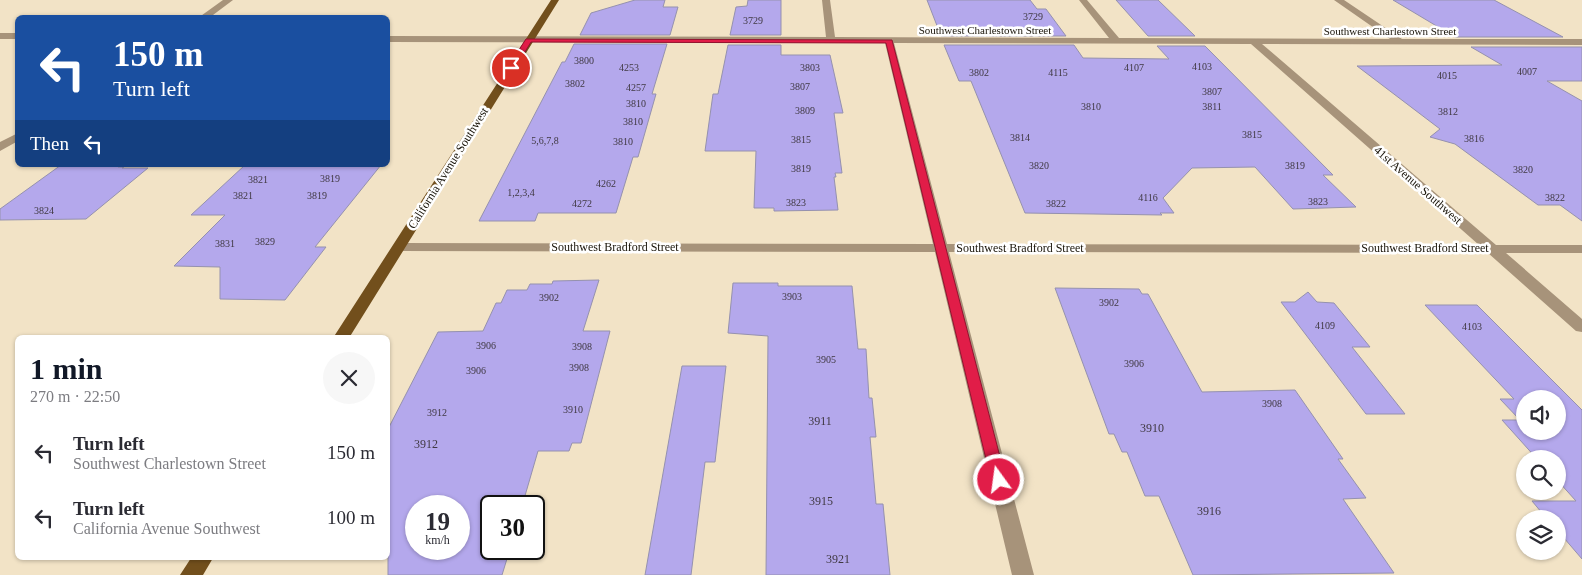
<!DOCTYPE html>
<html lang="en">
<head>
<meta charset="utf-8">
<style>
  body { margin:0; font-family:"Times New Roman",serif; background:#f7f7f7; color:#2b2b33; height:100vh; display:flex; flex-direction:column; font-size:19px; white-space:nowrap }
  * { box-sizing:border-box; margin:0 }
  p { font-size:16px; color:#7c7c81 }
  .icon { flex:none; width:28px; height:28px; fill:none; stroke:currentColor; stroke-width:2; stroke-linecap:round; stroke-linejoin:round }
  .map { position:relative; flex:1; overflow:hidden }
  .panel { position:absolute; left:15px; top:335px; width:375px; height:225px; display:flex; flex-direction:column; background:#fff; border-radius:8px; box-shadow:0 1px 4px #0004 }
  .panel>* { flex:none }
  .top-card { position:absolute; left:15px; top:15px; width:375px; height:152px; border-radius:8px; box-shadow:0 1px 4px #0004; background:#1a4fa0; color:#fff; overflow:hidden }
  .fabs { position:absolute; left:1516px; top:390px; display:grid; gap:10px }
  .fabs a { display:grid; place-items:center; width:50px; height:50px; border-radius:50%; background:#fff; box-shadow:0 1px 4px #0004; font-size:25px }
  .speed { position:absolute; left:405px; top:495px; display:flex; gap:10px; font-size:25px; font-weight:700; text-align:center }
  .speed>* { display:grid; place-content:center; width:65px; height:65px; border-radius:50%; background:#fff; box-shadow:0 1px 4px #0004; line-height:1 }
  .speed small { font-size:12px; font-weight:400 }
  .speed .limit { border:2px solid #111; border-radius:8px; background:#fff; color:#111 }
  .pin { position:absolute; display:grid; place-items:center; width:42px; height:42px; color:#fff; margin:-21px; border:2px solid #fff; border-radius:50%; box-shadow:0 1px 5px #0007 }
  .me { position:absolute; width:55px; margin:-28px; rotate:346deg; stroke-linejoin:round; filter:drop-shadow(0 0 4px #0008) }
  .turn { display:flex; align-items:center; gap:18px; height:105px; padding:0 15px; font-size:22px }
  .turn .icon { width:65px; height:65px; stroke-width:2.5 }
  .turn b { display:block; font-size:35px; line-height:42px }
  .then { display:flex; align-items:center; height:48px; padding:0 15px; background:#0003; gap:10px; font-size:19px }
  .round { display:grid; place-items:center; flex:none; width:52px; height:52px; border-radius:26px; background:#f7f7f7 }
  .overview { display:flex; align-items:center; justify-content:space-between; height:85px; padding:0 15px }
  h1 { font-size:30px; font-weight:700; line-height:38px; color:#111827 }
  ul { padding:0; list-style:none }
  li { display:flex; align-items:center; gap:15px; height:65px; padding:0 15px }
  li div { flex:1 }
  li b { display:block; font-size:19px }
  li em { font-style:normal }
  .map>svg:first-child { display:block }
  .building { fill:#b4a8ec; stroke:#9591ae; fill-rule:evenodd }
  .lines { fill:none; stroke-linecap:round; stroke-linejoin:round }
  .minor { fill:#a7937a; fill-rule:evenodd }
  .major { fill:#724f1c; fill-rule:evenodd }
  .route { fill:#e11d48; stroke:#92132f }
  .labels { text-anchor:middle; stroke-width:5; stroke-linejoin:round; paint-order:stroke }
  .number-label { font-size:10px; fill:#3f3841 }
  .far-street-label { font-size:11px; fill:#181308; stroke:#fff }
  .street-label { font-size:12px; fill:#181308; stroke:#fff }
  .near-number-label { font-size:12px; fill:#3f3841 }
</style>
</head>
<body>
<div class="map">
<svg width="1582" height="575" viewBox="0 0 1582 575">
  <rect width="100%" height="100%" fill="#f2e3c6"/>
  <path class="building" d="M635 0H665L663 7H678L670 35H580L591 13Z
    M748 0H781V35H730L736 7 747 6Z
    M927 0H1030L1037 9H1046L1066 36H941Z
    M1116 0H1158L1195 36H1148Z
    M1393 0H1494L1563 37H1455Z
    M574 44H667L652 94H656L638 157H633L616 213H538L535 221H479L562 62H565Z
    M728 45H781V55H830L843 113H834L842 173H835L836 177H834L838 210 774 211V208H754L756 151H705L713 94H718Z
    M944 45H1074L1083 58 1169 59 1157 46H1205L1333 175H1323L1356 207 1293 209 1255 167 1192 168 1163 198 1174 213H1160L1162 215 1025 213 971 81H959Z
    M1471 47H1582V81H1547L1582 101V221L1560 205H1538L1455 144 1430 137 1440 129 1357 66 1502 65Z
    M61 165H120L118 167H124L122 168H148L86 219 0 220V209Z
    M245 165H381L315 247H326L285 300 220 299V267L174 266 225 215H191Z
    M599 280 583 331H610L581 443H572L569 451H538L522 506H491V549H510L502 575H388V429L438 332 483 331 496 303H501L507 290H527L530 284H552L553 281ZM416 506H459V549H416Z
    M733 283H778V286H852L858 349H866L869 398H872L876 437H870L876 504H883L890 575H766L768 336 728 333Z
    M1055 288 1139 289 1142 294H1148L1202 392 1295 390 1343 459H1338L1366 498 1343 499 1394 573 1193 575 1159 496H1145L1127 452H1122L1114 434H1109Z
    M1308 292 1317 302 1334 303 1370 347H1352L1405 414H1366L1281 302H1295Z
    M1425 305H1477L1582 410V559L1558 531V519H1547L1532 501H1576L1558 481V459H1537L1502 420H1520L1500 399H1514ZM1525 399H1558V431H1525Z
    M682 366H726L715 462H705L691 575H645Z"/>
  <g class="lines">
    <path class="minor" d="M223 0H233L209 18H198Z
      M822 0H830L835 37 1109 38 1079 0H1087L1119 38 1390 39 1334 0H1344L1402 39H1582V45L1262 44 1496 245H1582V253H1506L1582 319V332L1576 331 1488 253 949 252 1034 575H1012L935 252 399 251 392 247 399 243 933 244 885 43 388 42V36L826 37ZM894 43 1251 44 1479 245 947 244Z
      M0 33H18V39H0Z
      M18 133V141L0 151V142Z"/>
    <path class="major" d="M551 0H559L349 338H333Z
      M191 558H213L203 575H180Z"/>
  </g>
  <path class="route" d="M526 39 892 40 1006 480 1004 484 999 486 994 484 991 480 886 43 531 42 514 70H508L507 68Z"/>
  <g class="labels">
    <g class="number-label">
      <text x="1033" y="20">3729</text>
      <text x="753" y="24">3729</text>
      <text x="584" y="64">3800</text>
      <text x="1202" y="70">4103</text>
      <text x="629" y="71">4253</text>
      <text x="810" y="71">3803</text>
      <text x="1134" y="71">4107</text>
      <text x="1527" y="75">4007</text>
      <text x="979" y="76">3802</text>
      <text x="1058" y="76">4115</text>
      <text x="1447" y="79">4015</text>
      <text x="575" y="87">3802</text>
      <text x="800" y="90">3807</text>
      <text x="636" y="91">4257</text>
      <text x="1212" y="95">3807</text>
      <text x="636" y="107">3810</text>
      <text x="1091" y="110">3810</text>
      <text x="1212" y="110">3811</text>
      <text x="805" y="114">3809</text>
      <text x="1448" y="115">3812</text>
      <text x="633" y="125">3810</text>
      <text x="1252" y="138">3815</text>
      <text x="1020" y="141">3814</text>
      <text x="1474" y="142">3816</text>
      <text x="801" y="143">3815</text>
      <text x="545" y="144">5,6,7,8</text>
      <text x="623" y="145">3810</text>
      <text x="1039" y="169">3820</text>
      <text x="1295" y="169">3819</text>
      <text x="801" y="172">3819</text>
      <text x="1523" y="173">3820</text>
      <text x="330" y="182">3819</text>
      <text x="258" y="183">3821</text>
      <text x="606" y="187">4262</text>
      <text x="521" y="196">1,2,3,4</text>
      <text x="243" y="199">3821</text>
      <text x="317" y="199">3819</text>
      <text x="1148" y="201">4116</text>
      <text x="1555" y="201">3822</text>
      <text x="1318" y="205">3823</text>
      <text x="796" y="206">3823</text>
      <text x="582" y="207">4272</text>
      <text x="1056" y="207">3822</text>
      <text x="44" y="214">3824</text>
      <text x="265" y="245">3829</text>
      <text x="225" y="247">3831</text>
      <text x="792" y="300">3903</text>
      <text x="549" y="301">3902</text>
      <text x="1109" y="306">3902</text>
      <text x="1325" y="329">4109</text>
      <text x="1472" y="330">4103</text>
      <text x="486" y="349">3906</text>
      <text x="582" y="350">3908</text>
      <text x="826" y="363">3905</text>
      <text x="1134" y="367">3906</text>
      <text x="579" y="371">3908</text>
      <text x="476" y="374">3906</text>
      <text x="1272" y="407">3908</text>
      <text x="573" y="413">3910</text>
      <text x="437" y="416">3912</text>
    </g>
    <g class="far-street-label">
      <text x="985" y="34">Southwest Charlestown Street</text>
      <text x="1390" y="35">Southwest Charlestown Street</text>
    </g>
    <g class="street-label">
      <text transform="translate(448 168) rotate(-58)" y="4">California Avenue Southwest</text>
      <text transform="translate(1418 185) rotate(41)" y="4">41st Avenue Southwest</text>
      <text x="615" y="251">Southwest Bradford Street</text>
      <text x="1020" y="252">Southwest Bradford Street</text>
      <text x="1425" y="252">Southwest Bradford Street</text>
    </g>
    <g class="near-number-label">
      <text x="820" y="425">3911</text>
      <text x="1152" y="432">3910</text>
      <text x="426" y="448">3912</text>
      <text x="821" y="505">3915</text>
      <text x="1209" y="515">3916</text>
      <text x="838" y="563">3921</text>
    </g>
  </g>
</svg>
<div class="fabs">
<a><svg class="icon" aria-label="sound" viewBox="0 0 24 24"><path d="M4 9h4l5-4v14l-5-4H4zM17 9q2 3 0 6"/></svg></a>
<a><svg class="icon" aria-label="search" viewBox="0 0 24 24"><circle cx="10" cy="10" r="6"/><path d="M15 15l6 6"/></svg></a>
<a><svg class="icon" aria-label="layers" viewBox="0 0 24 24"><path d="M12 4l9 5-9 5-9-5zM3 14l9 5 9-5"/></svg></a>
</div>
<div class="speed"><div>19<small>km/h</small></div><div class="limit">30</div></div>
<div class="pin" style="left:511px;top:68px;background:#d93025"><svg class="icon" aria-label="arrive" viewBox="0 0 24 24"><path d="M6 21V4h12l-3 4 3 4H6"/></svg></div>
<svg class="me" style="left:999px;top:480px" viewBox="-20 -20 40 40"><circle r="17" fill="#e11d48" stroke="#fff" stroke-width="3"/><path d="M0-11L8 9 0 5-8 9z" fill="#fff"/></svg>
<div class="top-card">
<div class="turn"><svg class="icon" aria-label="left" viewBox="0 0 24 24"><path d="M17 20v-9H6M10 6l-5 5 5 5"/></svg><div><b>150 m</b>Turn left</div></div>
<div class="then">Then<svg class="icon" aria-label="left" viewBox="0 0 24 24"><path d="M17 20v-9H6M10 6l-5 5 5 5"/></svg></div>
</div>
<section class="panel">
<div class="overview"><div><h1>1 min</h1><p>270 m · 22:50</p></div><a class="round"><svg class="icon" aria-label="close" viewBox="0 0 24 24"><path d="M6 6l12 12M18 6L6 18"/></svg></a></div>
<ul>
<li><svg class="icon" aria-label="left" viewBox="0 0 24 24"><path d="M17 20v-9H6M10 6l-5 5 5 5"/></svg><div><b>Turn left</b><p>Southwest Charlestown Street</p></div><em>150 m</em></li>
<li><svg class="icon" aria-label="left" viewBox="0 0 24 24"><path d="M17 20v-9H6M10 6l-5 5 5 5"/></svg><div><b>Turn left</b><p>California Avenue Southwest</p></div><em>100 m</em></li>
</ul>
</section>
</div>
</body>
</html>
